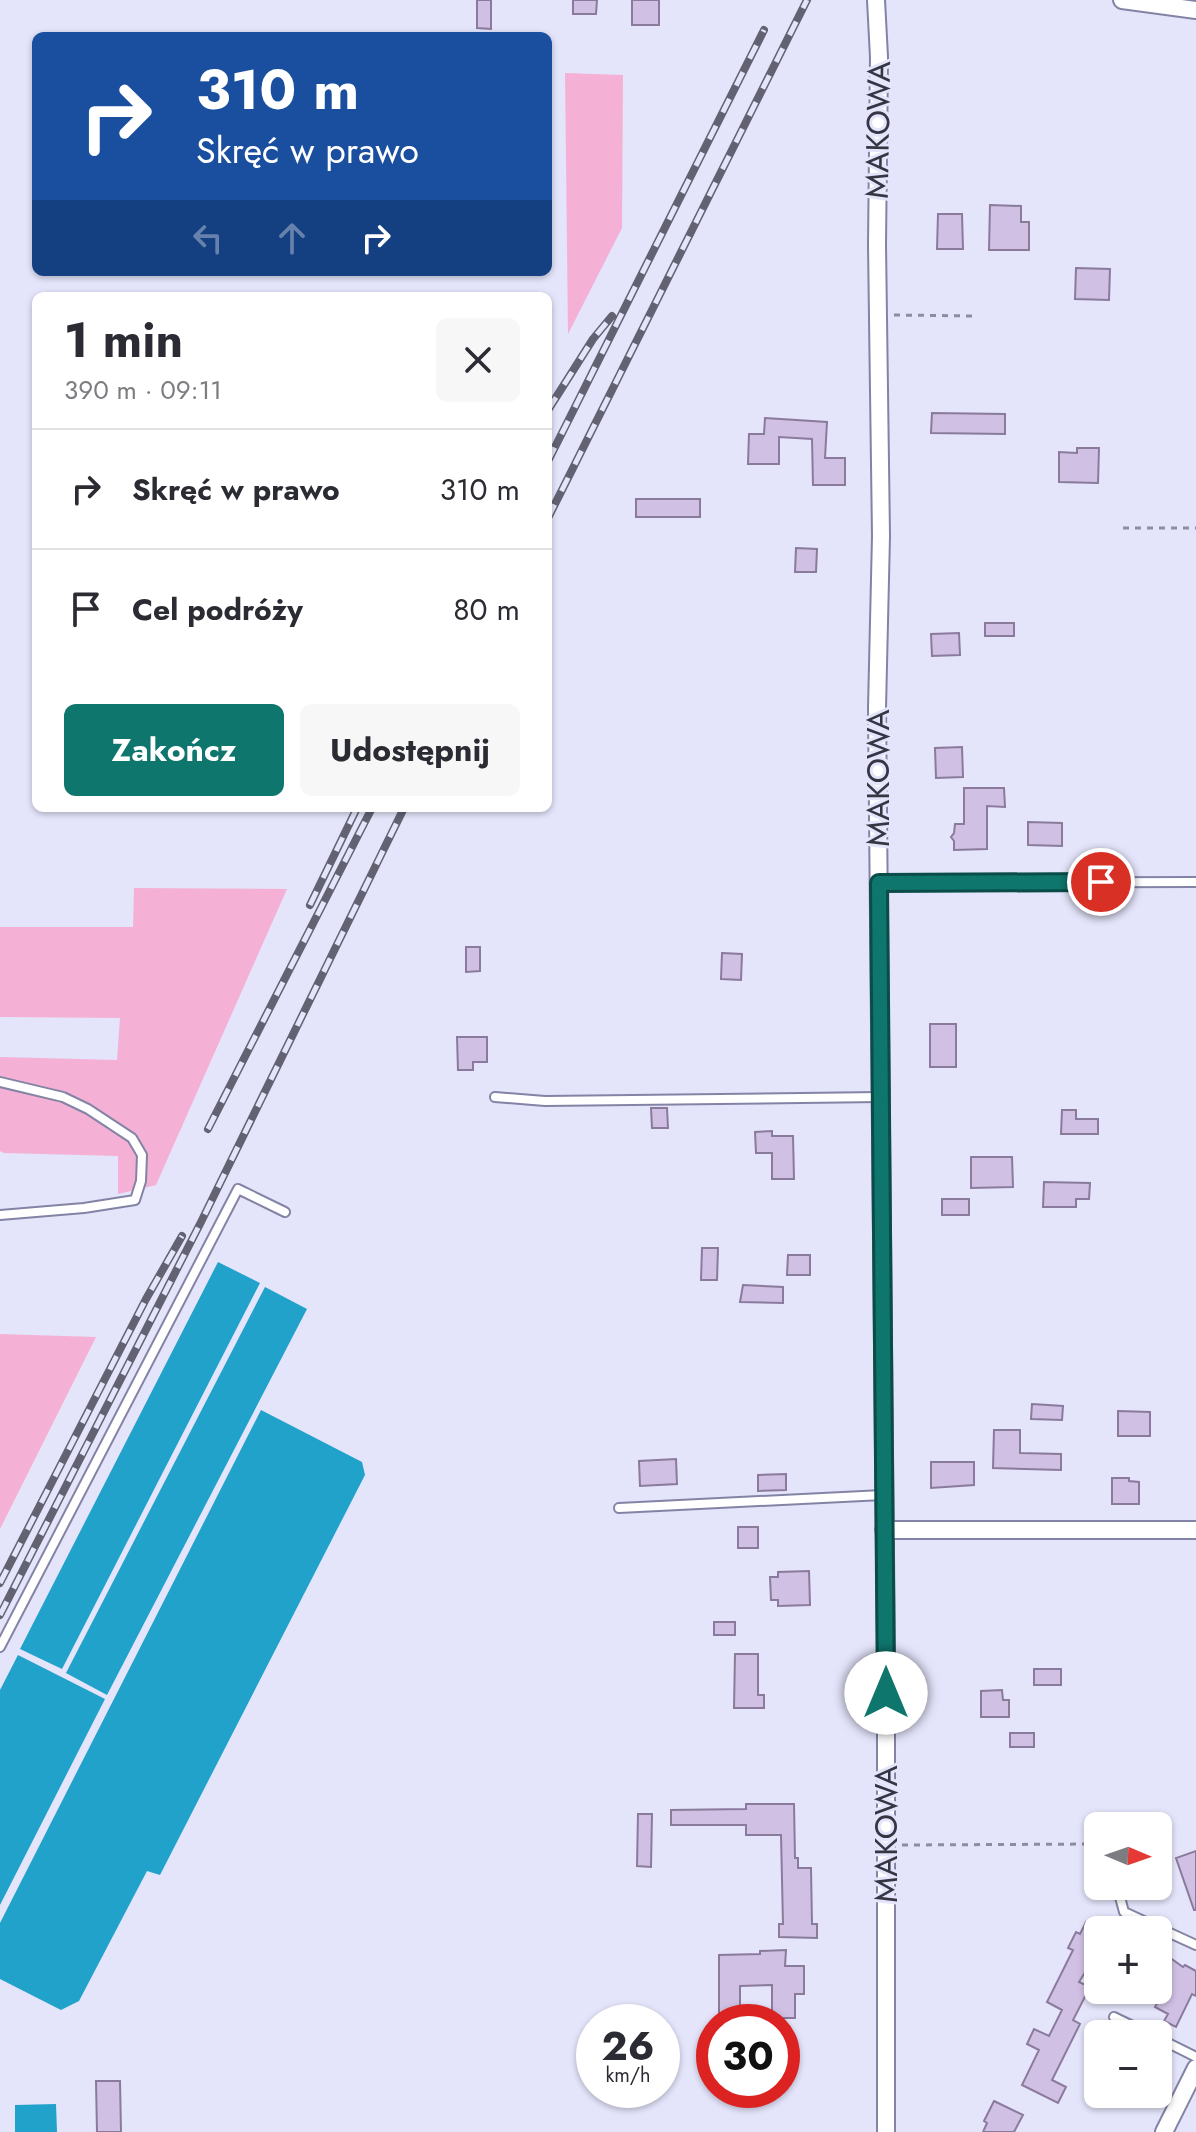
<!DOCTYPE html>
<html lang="pl">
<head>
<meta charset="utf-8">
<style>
  body { margin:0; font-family:Jost,sans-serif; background:#f7f7f7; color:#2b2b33; height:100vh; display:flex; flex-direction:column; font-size:30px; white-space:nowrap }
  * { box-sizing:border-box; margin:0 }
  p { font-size:26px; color:#7c7c81 }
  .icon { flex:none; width:44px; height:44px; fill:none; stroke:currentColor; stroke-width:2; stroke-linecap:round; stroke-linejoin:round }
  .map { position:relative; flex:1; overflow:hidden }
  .drawer { position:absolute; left:32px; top:292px; width:520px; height:520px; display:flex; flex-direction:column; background:#fff; border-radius:12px; box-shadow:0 2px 6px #0004 }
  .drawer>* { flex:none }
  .guide { position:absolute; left:32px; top:32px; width:520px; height:244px; border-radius:12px; box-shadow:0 2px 6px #0004; background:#1a4fa0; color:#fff; overflow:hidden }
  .needle { width:52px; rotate:92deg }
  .buttons { position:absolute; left:1084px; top:1812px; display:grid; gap:16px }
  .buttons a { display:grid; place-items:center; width:88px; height:88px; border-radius:12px; background:#fff; box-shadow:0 2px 6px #0004; font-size:40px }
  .speed { position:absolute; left:576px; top:2004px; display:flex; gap:16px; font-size:40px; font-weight:700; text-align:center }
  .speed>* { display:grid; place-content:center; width:104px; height:104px; border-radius:50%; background:#fff; box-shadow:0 2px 6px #0004; line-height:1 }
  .speed small { font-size:20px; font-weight:400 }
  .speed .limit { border:12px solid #d22; background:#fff; color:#111 }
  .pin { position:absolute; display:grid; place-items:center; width:68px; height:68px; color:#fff; margin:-34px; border:4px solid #fff; border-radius:50%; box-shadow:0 2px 8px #0007 }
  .me { position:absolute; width:88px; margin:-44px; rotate:0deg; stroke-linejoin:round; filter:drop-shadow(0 0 6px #0008) }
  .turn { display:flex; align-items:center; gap:28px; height:168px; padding:0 32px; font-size:36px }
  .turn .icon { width:104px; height:104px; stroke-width:2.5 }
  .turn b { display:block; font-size:56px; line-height:68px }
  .lanes { display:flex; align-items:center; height:76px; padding:0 32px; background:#0003; justify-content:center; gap:40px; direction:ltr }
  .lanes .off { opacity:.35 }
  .round { display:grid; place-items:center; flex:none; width:84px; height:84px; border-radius:12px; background:#f7f7f7 }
  .headline { display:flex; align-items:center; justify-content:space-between; height:136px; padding:0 32px }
  h1 { font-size:48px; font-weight:700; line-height:60px }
  .action { display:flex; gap:16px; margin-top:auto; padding:16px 32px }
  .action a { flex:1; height:92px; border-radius:12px; background:#0f766e; color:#fff; font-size:32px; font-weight:700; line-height:92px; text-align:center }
  .action a+a { background:#f7f7f7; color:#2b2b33 }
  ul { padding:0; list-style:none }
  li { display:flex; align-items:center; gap:24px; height:120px; padding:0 32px; border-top:2px solid #e1e1e2 }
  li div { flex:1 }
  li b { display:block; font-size:30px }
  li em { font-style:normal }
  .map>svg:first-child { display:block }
  .green { fill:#f4b1d5 }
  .water { fill:#21a2cb }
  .building { fill:#d0c1e4; stroke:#8a7b9c; stroke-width:2 }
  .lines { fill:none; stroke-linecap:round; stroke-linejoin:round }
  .service-casing { stroke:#8383a5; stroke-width:12 }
  .minor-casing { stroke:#8383a5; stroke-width:20 }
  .path { stroke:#8d8d9f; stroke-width:3; stroke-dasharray:6 6; stroke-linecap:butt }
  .service { stroke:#fff; stroke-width:8 }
  .minor { stroke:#fff; stroke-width:16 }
  .rail-casing { stroke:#626272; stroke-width:8 }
  .rail { stroke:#e4e4fb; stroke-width:5; stroke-dasharray:15; stroke-linecap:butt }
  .route-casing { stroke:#0a4d48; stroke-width:20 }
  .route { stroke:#0f766e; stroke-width:14 }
  .labels { text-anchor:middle; stroke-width:6; stroke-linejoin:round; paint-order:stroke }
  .street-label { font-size:32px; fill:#353543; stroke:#e4e4fb }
</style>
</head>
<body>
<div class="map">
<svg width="1196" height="2132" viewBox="0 0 1196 2132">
  <rect width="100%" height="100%" fill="#e4e4fb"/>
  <path class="green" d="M565 73 623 75 622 228 568 334Z
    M134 888 287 889 156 1185 118 1194V1156L4 1153 0 1151V1057L117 1060 120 1018 0 1017V927H133Z
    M0 1334 96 1337 0 1529Z"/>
  <path class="water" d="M218 1262 260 1283 62 1669 20 1649Z
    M265 1287 307 1309 107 1695 66 1673Z
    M261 1410 362 1462 365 1475 160 1875 147 1871 79 2001 61 2010 0 1979V1923Z
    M18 1655 105 1699 0 1905V1690Z
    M56 2104 57 2132H15V2105Z"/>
  <path class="building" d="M477 0H491V29L477 28Z
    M573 0H597L596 14H573Z
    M632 0H659V25H632Z
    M990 205 1021 206V222H1029V250H989Z
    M938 214H962L963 249H937Z
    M1076 268 1110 269 1109 300 1075 299Z
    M932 413 1005 414V434L931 433Z
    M765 418 827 422 825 458H845V485H813L812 439 779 437V464H748L749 434H764Z
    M1077 448H1099L1098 483 1059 482V452L1077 453Z
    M636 499H700V517H636Z
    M796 548 817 549 816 572H795Z
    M985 623H1014V636H985Z
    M959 633 960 655 932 656 931 634Z
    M962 747 963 777 936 778 935 748Z
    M964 788H1004L1005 807 987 806V849L954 850V841L951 837 954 833 955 824H964Z
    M1028 822 1062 823V846L1028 845Z
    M466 947H480V971L466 972Z
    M722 953 742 954 741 980 721 979Z
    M930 1024H956V1067H930Z
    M457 1037H487V1062H473V1070H458Z
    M651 1108H667L668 1128H652Z
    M1062 1110H1076V1119H1098V1134H1061Z
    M772 1131V1136H793L794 1179H772V1153H756L755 1132Z
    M971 1157H1012L1013 1187 971 1188Z
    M1044 1182 1090 1183 1089 1199H1076V1207H1043Z
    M942 1199H969V1215H942Z
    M702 1248H718L717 1280H701Z
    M788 1255H810V1275H787Z
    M743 1285 783 1287V1303L740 1302Z
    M1032 1404 1063 1406 1062 1420 1031 1419Z
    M1118 1411 1150 1412V1436H1118Z
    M994 1430H1020V1453L1061 1454V1470L993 1468Z
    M676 1459 677 1484 640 1486 639 1461Z
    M931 1462H974V1485L931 1488Z
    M786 1474V1490L758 1491V1475Z
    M1112 1478H1129V1481L1139 1482V1504H1112Z
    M738 1527H758V1548H738Z
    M809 1571 810 1605 778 1606V1600H771L770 1577H778V1572Z
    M714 1622H735V1635H714Z
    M735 1654H758V1695H764V1708H734Z
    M1034 1669H1061V1685H1034Z
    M1002 1690 1003 1700H1009V1717H981V1691Z
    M1010 1733H1034V1747H1010Z
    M746 1804H794L795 1858H798V1868H811L812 1924H817V1938L779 1937V1924H783L781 1835H746V1825H671V1810L746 1809Z
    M638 1814H652L651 1867 637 1866Z
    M1196 1851V1910H1194L1176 1858Z
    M1086 1922 1098 1928V1960L1094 1958 1079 1982 1090 1987 1073 2020 1080 2024 1052 2080 1066 2087 1058 2103 1022 2085 1039 2050 1027 2044 1034 2029 1049 2036 1062 2010 1047 2002 1073 1950 1068 1948 1076 1932 1080 1934Z
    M786 1950 785 1966H804V1994H795V2018H772V1985L740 1986V2022H719V1955L760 1954V1951Z
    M1169 1957 1183 1967 1185 1965 1196 1971V1996L1192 1994 1176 2027 1164 2021 1168 2014 1155 2007 1166 1987 1158 1983Z
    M96 2081H120L121 2132H97Z
    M994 2101 1023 2115 1014 2132H983L987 2123 984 2121Z"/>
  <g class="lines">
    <defs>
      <path id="service" d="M879 883 1196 882
        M0 1082 63 1097 88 1109 132 1138 142 1155 141 1181 135 1200 84 1208 0 1215
        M495 1097 545 1101 881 1097
        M619 1508 883 1495
        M0 1647 238 1189 285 1212
        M1117 1886 1124 1912 1196 1945
        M1114 2017 1149 2034
        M1158 2038 1196 2057"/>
      <path id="minor" d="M876 0 879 57 877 245 881 536 877 708 886 1660V2132
        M1122 0 1196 10
        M884 1530H1196
        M1164 2132 1196 2068"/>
    </defs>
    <use href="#service" class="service-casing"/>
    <use href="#minor" class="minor-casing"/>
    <path class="path" d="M894 315 975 316
      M1123 528H1196
      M902 1845 1098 1844"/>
    <use href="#service" class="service"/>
    <use href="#minor" class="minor"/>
    <defs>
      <path id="rail" d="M548 410 593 339 612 316
        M548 461 764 30
        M548 518 807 0
        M310 905 357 808
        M208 1129 372 808
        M0 1583 146 1299 182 1236
        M0 1615 201 1222 404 808"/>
    </defs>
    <use href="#rail" class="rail-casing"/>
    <use href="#rail" class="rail"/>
  </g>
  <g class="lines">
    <defs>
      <path id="route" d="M886 1693 879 883 1101 882"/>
    </defs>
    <use href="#route" class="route-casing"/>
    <use href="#route" class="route"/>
  </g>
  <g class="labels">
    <g class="street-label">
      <text transform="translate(878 130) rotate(-89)" y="11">MAKOWA</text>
      <text transform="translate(878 778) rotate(-90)" y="11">MAKOWA</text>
      <text transform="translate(886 1834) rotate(-90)" y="11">MAKOWA</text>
    </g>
  </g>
</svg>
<div class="buttons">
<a><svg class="needle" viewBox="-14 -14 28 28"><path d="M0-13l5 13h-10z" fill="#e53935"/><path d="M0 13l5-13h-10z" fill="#7c7c81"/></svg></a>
<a>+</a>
<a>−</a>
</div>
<div class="speed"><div>26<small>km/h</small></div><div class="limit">30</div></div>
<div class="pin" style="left:1101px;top:882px;background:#d93025"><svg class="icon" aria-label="arrive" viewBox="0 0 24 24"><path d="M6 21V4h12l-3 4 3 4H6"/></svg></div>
<svg class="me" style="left:886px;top:1693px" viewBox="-20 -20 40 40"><circle r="19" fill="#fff"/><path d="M0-13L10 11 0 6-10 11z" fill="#0f766e"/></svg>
<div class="guide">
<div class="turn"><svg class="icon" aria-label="right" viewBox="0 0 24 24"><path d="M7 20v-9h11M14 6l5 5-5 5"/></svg><div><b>310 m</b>Skręć w prawo</div></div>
<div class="lanes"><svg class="icon off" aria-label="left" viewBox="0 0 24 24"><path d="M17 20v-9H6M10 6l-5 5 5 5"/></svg><svg class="icon off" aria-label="ahead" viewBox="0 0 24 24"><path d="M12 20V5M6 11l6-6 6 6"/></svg><svg class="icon" aria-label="right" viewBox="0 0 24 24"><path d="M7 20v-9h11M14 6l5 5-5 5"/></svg></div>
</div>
<section class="drawer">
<div class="headline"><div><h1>1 min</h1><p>390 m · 09:11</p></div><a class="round"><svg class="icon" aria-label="close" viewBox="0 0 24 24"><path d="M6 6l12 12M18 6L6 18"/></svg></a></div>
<ul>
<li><svg class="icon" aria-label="right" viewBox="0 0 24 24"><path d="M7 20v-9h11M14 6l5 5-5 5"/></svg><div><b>Skręć w prawo</b></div><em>310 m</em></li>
<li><svg class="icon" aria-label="arrive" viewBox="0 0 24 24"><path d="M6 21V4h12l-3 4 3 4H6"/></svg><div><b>Cel podróży</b></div><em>80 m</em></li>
</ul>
<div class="action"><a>Zakończ</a><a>Udostępnij</a></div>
</section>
</div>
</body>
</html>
